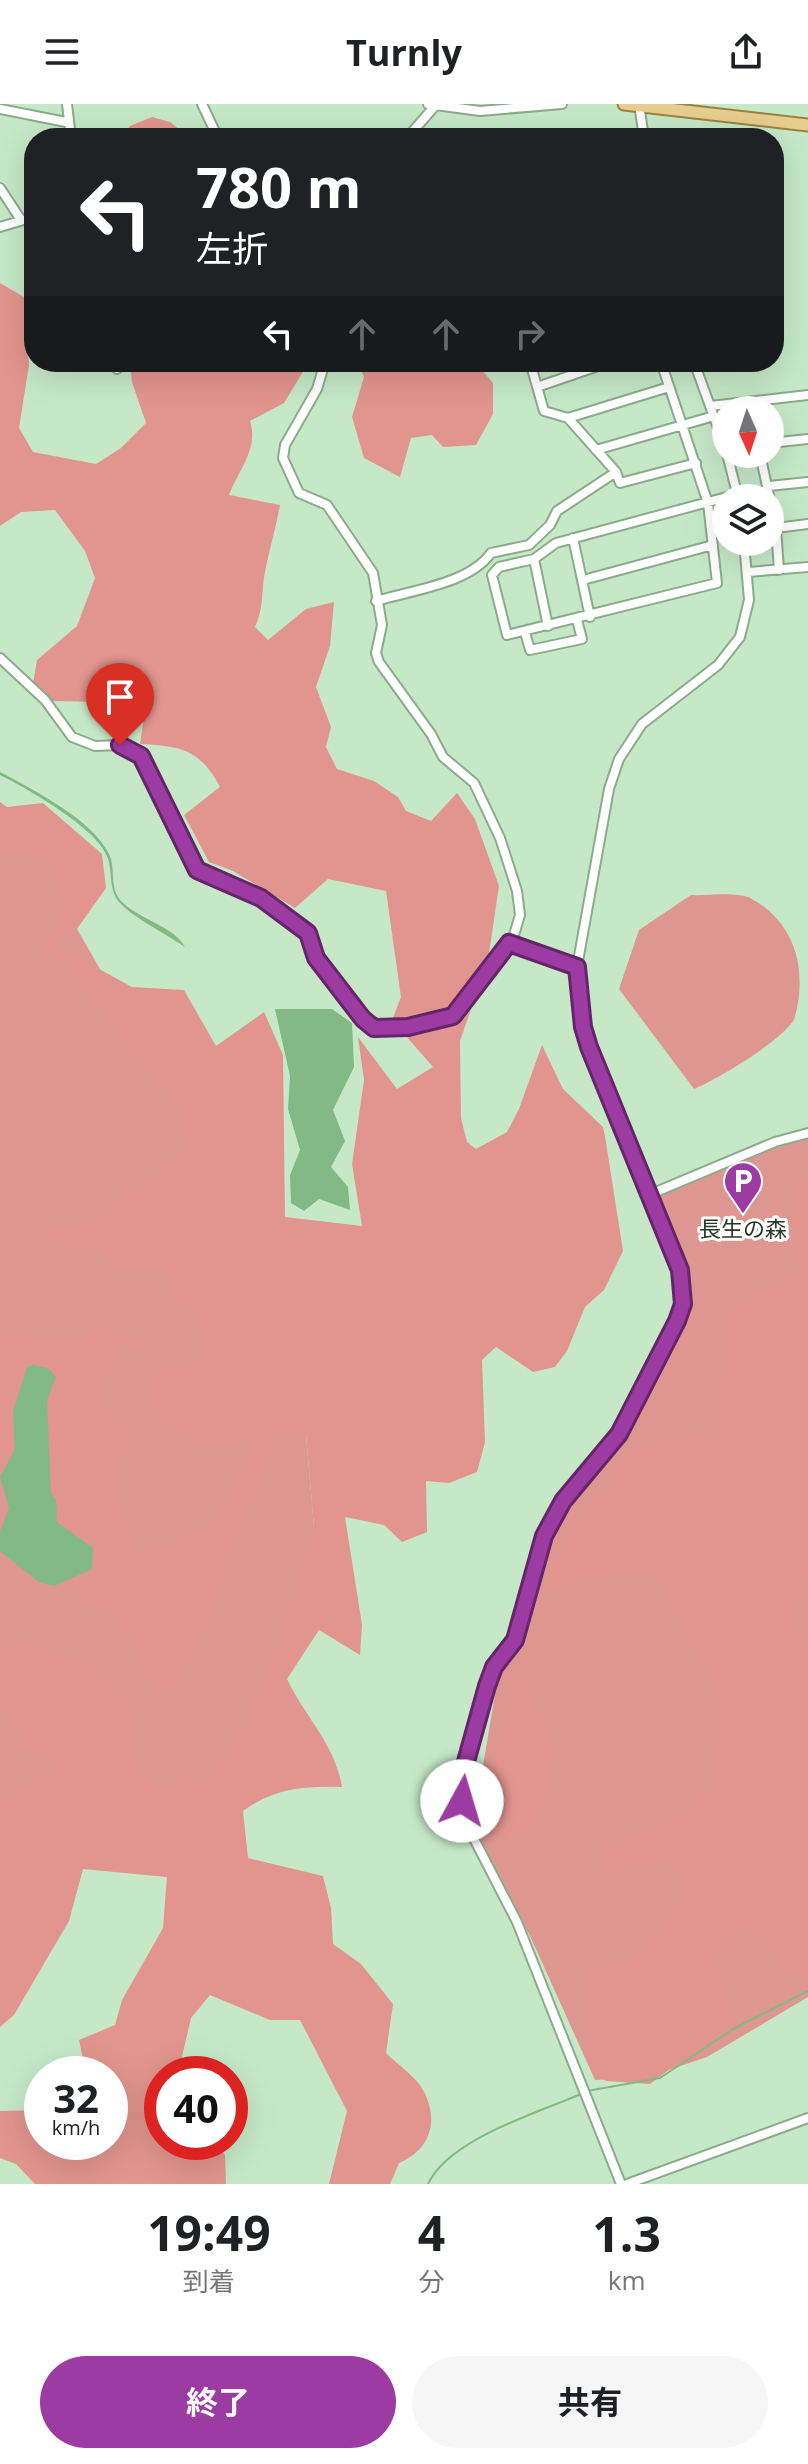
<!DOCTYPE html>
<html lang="ja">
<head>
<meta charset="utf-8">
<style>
  body { margin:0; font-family:"Open Sans","Noto Sans JP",sans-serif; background:#f6f6f6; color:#202124; height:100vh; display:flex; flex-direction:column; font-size:30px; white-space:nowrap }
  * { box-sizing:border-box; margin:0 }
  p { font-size:26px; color:#757577 }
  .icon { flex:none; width:44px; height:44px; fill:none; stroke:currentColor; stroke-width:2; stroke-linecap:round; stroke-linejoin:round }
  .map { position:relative; height:2080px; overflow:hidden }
  .drawer { display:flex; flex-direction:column; background:#fff; flex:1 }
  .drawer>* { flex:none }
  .top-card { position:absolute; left:24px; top:24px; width:760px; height:244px; border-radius:32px; box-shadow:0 8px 32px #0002; background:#202124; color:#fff; overflow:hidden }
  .needle { width:52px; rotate:177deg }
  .controls { position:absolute; left:712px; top:292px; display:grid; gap:16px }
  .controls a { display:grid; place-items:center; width:72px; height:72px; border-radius:50%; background:#fff; box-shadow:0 8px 32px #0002; font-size:40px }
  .speed { position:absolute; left:24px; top:1952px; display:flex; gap:16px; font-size:40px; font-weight:700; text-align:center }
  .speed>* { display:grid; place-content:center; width:104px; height:104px; border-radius:50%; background:#fff; box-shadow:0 8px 32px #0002; line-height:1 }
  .speed small { font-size:20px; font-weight:400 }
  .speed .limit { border:12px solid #d22; background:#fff; color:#111 }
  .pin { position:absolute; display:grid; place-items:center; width:68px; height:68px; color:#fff; margin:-82px -34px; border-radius:50% 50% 50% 0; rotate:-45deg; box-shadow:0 0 8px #0007 }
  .pin .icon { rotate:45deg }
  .me { position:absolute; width:88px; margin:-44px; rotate:6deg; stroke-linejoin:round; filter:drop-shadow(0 0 6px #0008) }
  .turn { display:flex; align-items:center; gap:28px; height:168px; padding:0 40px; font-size:36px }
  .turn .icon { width:104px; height:104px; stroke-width:2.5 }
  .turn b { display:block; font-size:56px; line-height:68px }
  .lanes { display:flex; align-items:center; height:76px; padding:0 40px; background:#0003; justify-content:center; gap:40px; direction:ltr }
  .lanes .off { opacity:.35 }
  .eta { display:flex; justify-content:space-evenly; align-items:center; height:136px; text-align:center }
  .eta b { font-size:48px; font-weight:700; line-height:56px }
  .action { display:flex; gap:16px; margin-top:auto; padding:16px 40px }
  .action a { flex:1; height:92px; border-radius:48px; background:#9c3ba2; color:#fff; font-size:32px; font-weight:700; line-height:92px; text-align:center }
  .action a+a { background:#f6f6f6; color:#202124 }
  header { display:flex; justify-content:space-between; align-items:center; height:104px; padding:0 40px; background:#fff; font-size:36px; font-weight:700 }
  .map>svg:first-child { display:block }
  .green { fill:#dd9790 }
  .forest { fill:#e2958e }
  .water { fill:#83b985 }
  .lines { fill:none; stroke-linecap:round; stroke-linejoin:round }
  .stream { stroke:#83b985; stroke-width:2 }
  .minor-casing { stroke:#8bab8c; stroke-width:12 }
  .major-casing { stroke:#9b833d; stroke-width:15 }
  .minor { stroke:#fff; stroke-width:8 }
  .major { stroke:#e8cd91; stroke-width:11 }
  .route-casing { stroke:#652669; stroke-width:20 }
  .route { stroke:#9c3ba2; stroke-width:14 }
  .labels { text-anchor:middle; stroke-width:6; stroke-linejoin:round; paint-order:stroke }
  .poi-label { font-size:22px; fill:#29372a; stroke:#fefefe }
</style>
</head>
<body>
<header><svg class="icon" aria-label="menu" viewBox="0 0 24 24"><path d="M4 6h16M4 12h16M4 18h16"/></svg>Turnly<svg class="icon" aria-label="share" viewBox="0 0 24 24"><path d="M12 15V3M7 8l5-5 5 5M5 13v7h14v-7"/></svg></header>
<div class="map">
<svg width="808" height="2080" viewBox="0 0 808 2080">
  <rect width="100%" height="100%" fill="#c6e8c7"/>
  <path class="green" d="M0 736 68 763 77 825 180 1004 306 1331 314 1423 306 1505 210 1692 0 1717Z
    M691 791C707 792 738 787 752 795 797 820 808 869 794 916 778 939 721 973 694 985L619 885 639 826Z
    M808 1033V1893L707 1953 645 1974 595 1976 531 1834 473 1722 497 1578 522 1531 548 1433 639 1304 684 1206 685 1173 657 1091 746 1053Z"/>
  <path class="forest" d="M152 13 170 18 190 34H121L130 22Z
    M0 179 24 193 29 261 19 324 33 348 96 360 121 344 146 319 132 278 130 258H309L284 299 250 317C259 345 238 367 229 391L280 401C276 424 269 446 265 468 261 489 264 504 255 523L268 536 306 505 334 498 330 542 316 583 331 623 326 643 337 665 374 677 398 693 406 707 431 717 457 689 475 715 499 782 488 856 460 937 461 1014 467 1038 476 1045 507 1028 519 1005 542 941 563 985 603 1023 605 1032 623 1147 604 1186 585 1203 567 1247 555 1263 533 1268 496 1243 482 1256 485 1338 477 1368 449 1379 426 1377 427 1428 402 1438 384 1421 345 1413 362 1521 360 1551 319 1526 287 1575C305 1613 335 1640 342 1683 304 1682 274 1684 243 1707L248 1754 323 1772 331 1804 333 1840 361 1860 393 1900 386 1949C397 1960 415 1972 423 1986 440 2017 430 2046 399 2059L390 2080H329L347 2007 300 1916H270L210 1891 191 1914 178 1970H162V2038H214L225 2051 226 2080H35L16 2060 0 2054V2007L42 2006V2038H110V1970H86L79 1936 115 1921 122 1896 163 1824 167 1773 83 1765 69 1817 14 1911 0 1923V1698L47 1670 57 1655 20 1642 21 1627 0 1600V1552L12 1536 87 1560 133 1608 137 1634 129 1656 156 1685 209 1674 246 1620 298 1487 314 1423 306 1331 292 1328 276 1332 267 1367 240 1417 236 1449 226 1458 221 1487 178 1577 163 1587C145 1577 143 1551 131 1535 114 1512 86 1495 63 1480L71 1471 89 1467 91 1439 60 1423 53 1405 56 1396 51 1390 47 1296 56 1273 48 1264 27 1263 13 1307 15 1345 0 1373V1229L3 1228 86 1236 98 1224 115 1226 138 1240 137 1244 120 1243 97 1290C102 1310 123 1310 130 1333 113 1371 120 1407 134 1444L180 1443 190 1426 215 1420 217 1400 229 1392 257 1337 199 1344 172 1326 145 1292 150 1266 172 1257 191 1260 208 1239 199 1215 173 1196 167 1165 139 1162 126 1167C97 1142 90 1140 52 1142L48 1134 52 1128 101 1115 128 1085 147 1080 182 1052 180 1004 119 932 79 877 41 842 64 806 59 772 35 754 0 750V698L7 703 43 699 102 750 106 784 77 825 55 841 132 883 184 886 216 942 264 908 283 951 285 1113 362 1122 352 1060 364 976 358 933 397 985 433 963 392 916 401 893 386 787 328 775 295 804 233 767 209 758 184 711 220 683C200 645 180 642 140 640L146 599 50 597 33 580 37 556 77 522 95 474 85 447 55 406 21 408 0 422Z
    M358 258H475L493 279V310L476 341 443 343 432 331 411 334 400 373 364 354 352 313 364 273Z
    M808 1076V1475L797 1474 794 1520 808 1553V1877L783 1862 755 1820 726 1835 714 1851 733 1901 735 1916 650 1980 606 1977 595 1970 587 1948V1894L581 1868 628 1860 671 1812 689 1778 670 1759 605 1768 598 1757 606 1742C655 1733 678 1711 716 1679L722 1595 652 1464 542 1484 590 1397 610 1382 638 1340 718 1331 726 1203 800 1170 789 1081Z
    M520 1567 558 1644 536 1726 517 1733 492 1731 479 1710C490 1661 510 1616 520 1567Z"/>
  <path class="water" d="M0 668C32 685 93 716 109 750 116 764 109 784 121 797 138 815 174 822 185 843 168 831 132 813 119 798 108 785 113 766 107 752 95 723 28 685 0 671Z
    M275 905H332L352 919 354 963 333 1006 345 1037 331 1063 348 1083 350 1106 319 1095 304 1107 291 1099 290 1071 300 1046 288 1005 290 972Z
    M33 1261 48 1264 56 1273 47 1296 51 1389 56 1396 57 1418 93 1444 92 1465 54 1482 39 1478 0 1447V1428L9 1404 0 1373 15 1345 13 1307 27 1263Z"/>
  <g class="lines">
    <path class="stream" d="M587 1987 660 1974 733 1925 808 1887
      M428 2080C449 2035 537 2009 581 1990"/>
    <defs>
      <path id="minor" d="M67 0 71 34
        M202 0 218 34
        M428 0 480 7 562 0
        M639 0 644 34
        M0 5 66 18
        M407 34 434 3
        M0 84 21 116
        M0 123 34 113
        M116 258 117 265
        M530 258 544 307 568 314 669 283
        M661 258 708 399 717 479 507 531 492 471 499 463 534 455 556 439 738 390
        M694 258 726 346
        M537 283 610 258
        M710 302 808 291
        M568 314 616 368 620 379 696 359
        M770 339 808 335
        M596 346 714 312
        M727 350 738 393
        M760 350 776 424 779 466
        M769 382 808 378
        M776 424 808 420
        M573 434 590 513
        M534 455 548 522
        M748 468 808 463
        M583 476 713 441
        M376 497C412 486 469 480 491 449L529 441 550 421 557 407 616 368
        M525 528 530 546 582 535 577 516
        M0 554 45 596 72 633 95 642 120 641 141 652 191 759 197 766 261 794 308 829 316 854 363 915 374 924 389 926 433 918 453 912 463 900 514 831 520 811 517 787 500 734 474 679 443 653 431 630 379 558 376 549 382 521 373 469 327 401 299 389 283 354 285 341 317 285 325 258
        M509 839 577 863
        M651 1090 775 1038 808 1029
        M621 2080 517 1818 469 1725 462 1697V1672L487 1582 494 1563 515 1536 544 1432 563 1397 619 1330 677 1217 683 1184 673 1146 589 943 583 923 577 863 609 685 619 655 642 620 718 561 740 533 749 496 744 438
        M627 2080 808 2014"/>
      <path id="major" d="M624 0 808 21"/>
    </defs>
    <use href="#minor" class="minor-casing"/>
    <use href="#major" class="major-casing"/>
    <use href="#minor" class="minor"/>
    <use href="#major" class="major"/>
  </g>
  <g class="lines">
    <defs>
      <path id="route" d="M120 641 141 652 197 766 261 794 308 829 316 854 363 915 374 924 408 923 453 912 509 839 577 863 583 923 589 943 680 1166 683 1200 677 1217 619 1330 563 1397 544 1432 515 1536 494 1563 487 1582 462 1672V1697"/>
    </defs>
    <use href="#route" class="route-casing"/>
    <use href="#route" class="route"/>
  </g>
  <defs>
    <symbol id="parking-pin" viewBox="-11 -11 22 30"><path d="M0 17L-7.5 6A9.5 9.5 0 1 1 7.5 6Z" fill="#9c3ba2" stroke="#fefefe"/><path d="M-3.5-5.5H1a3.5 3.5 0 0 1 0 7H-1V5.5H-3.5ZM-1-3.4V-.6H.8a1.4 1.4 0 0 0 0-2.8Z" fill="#fff"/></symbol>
  </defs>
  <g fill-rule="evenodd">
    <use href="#parking-pin" x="721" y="1055" width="44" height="60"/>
  </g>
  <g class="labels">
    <g class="poi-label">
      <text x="743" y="1133">長生の森</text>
    </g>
  </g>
</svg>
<div class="controls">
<a><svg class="needle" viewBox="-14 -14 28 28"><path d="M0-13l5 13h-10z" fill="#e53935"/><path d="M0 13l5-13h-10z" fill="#757577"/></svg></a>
<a><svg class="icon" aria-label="layers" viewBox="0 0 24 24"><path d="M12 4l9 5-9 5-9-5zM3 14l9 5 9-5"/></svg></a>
</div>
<div class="speed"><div>32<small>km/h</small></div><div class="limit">40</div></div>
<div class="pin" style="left:120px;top:641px;background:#d93025"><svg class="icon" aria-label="arrive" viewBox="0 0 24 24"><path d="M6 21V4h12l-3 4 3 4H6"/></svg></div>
<svg class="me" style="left:462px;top:1697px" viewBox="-20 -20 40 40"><circle r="19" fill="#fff"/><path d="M0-13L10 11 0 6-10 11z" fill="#9c3ba2"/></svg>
<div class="top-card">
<div class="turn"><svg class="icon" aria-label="left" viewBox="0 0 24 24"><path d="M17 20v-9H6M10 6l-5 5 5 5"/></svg><div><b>780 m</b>左折</div></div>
<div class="lanes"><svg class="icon" aria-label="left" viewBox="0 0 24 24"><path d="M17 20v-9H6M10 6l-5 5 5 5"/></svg><svg class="icon off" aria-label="ahead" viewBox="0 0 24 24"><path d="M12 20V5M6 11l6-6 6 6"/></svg><svg class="icon off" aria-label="ahead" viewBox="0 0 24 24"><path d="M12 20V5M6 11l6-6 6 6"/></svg><svg class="icon off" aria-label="right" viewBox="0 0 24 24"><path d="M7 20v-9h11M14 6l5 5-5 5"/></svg></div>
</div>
</div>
<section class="drawer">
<div class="eta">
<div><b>19:49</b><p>到着</p></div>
<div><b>4</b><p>分</p></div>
<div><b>1.3</b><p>km</p></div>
</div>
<div class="action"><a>終了</a><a>共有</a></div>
</section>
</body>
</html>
